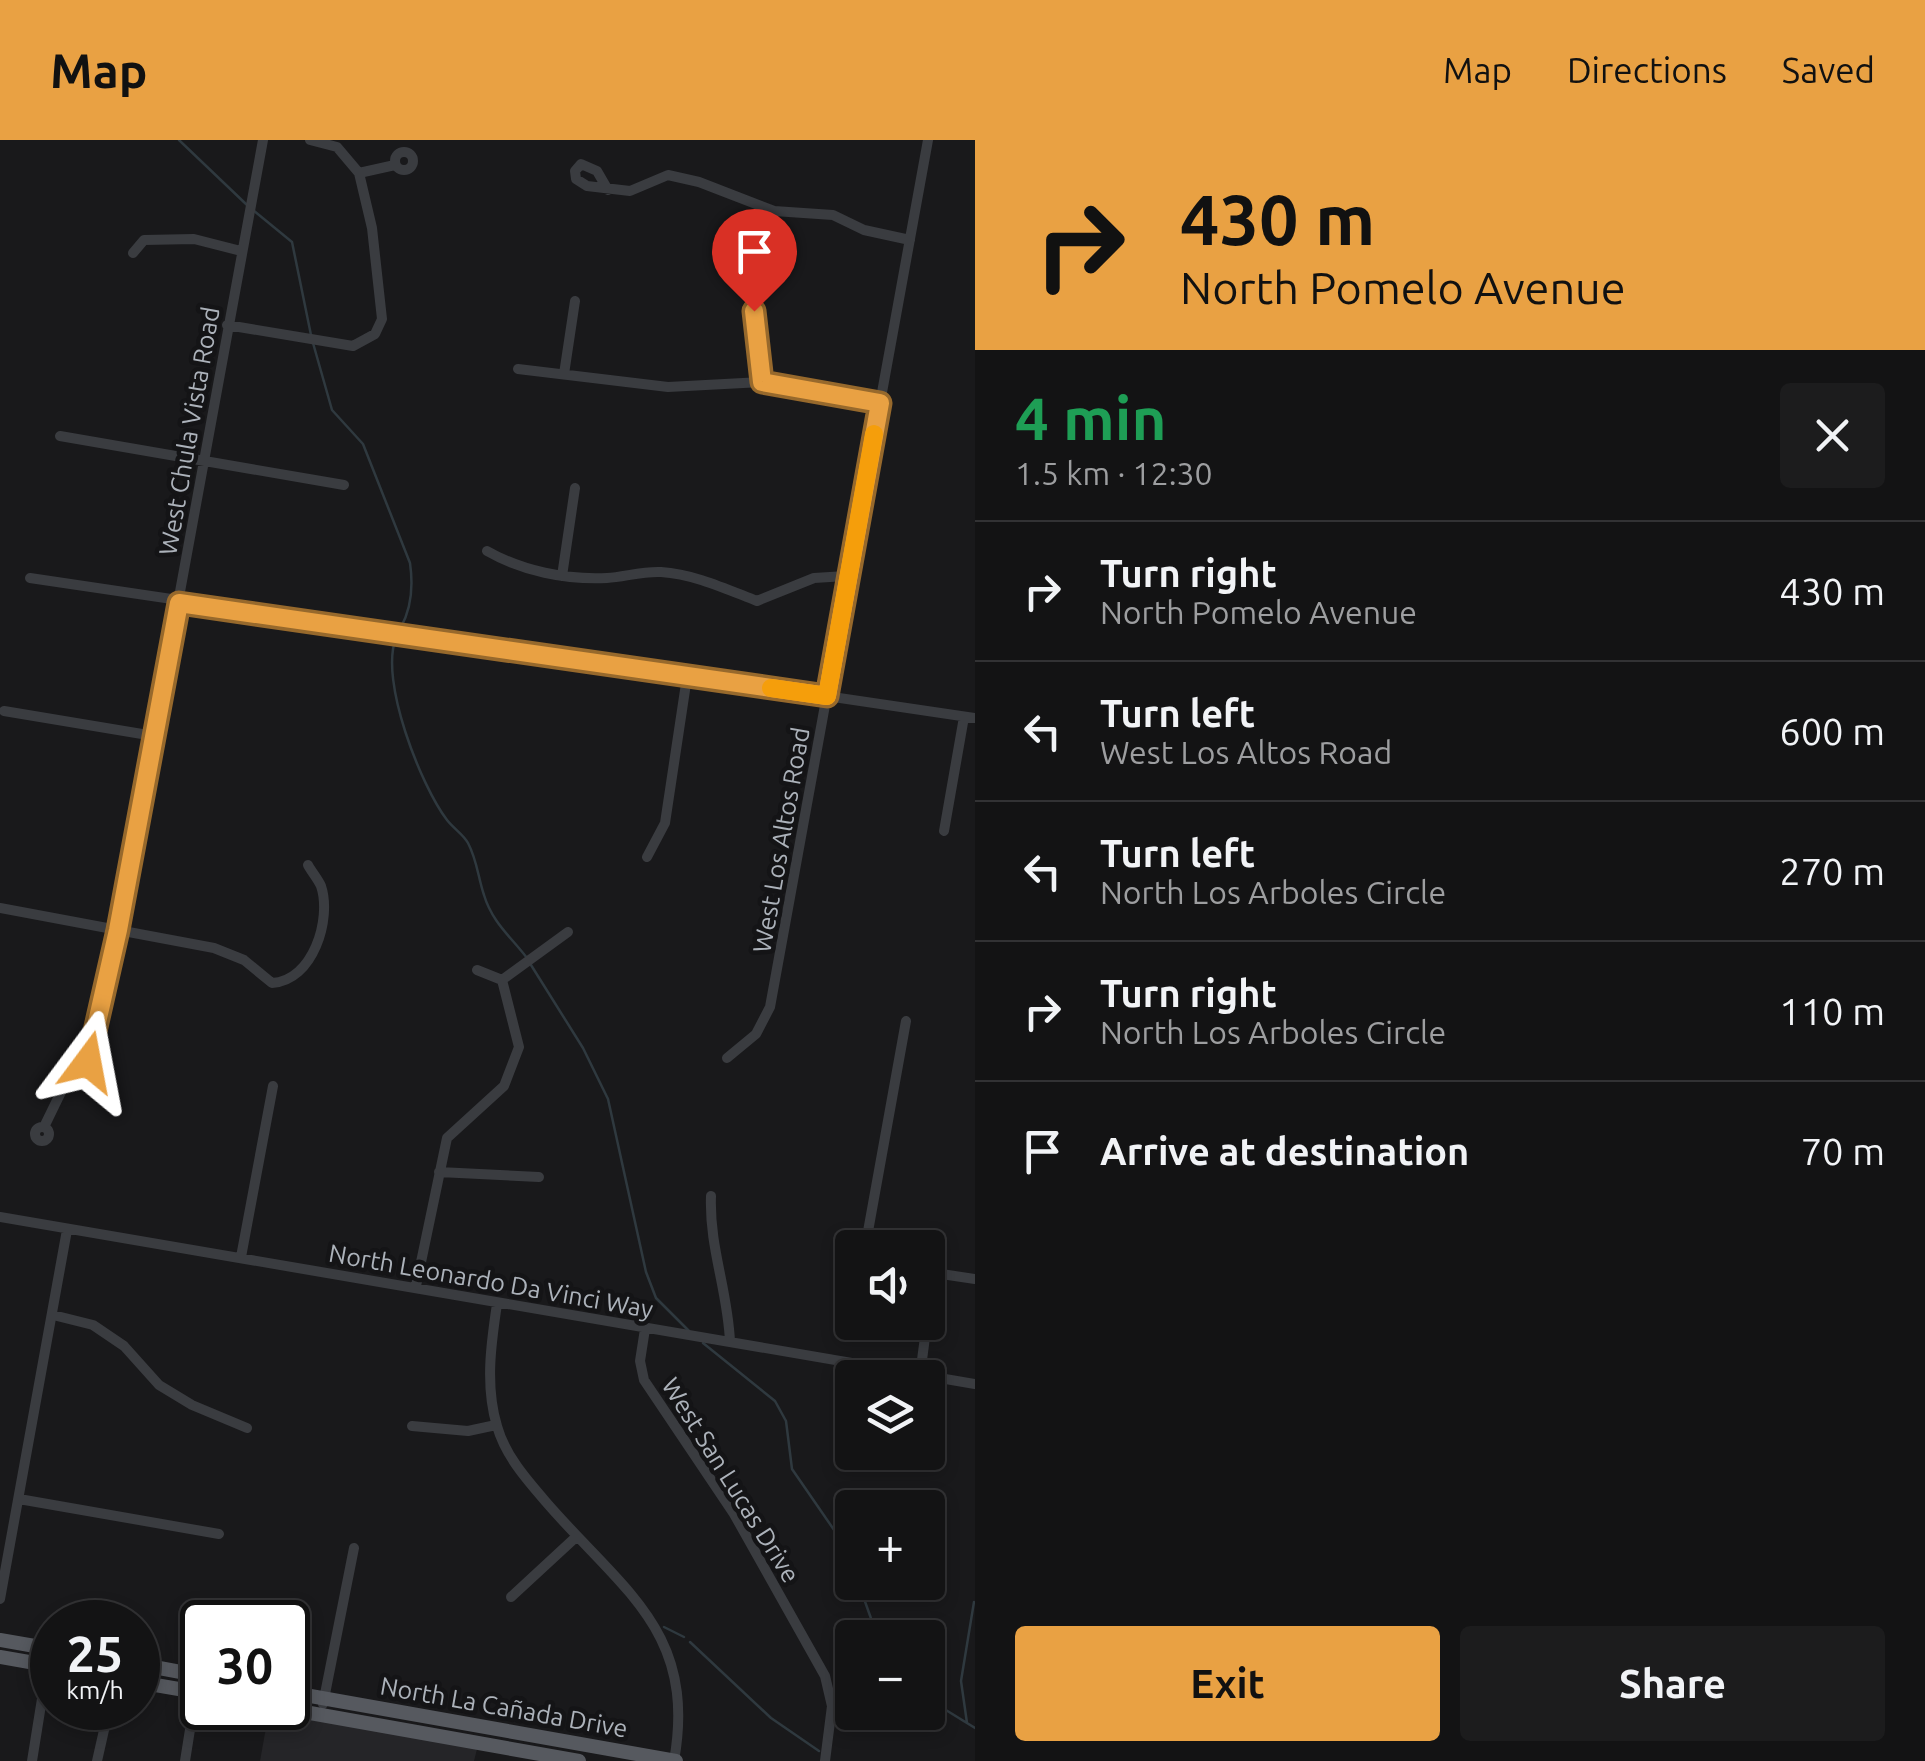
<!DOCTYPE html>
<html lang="en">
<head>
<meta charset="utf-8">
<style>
  body { margin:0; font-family:Ubuntu,sans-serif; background:#1c1c1d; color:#f1f3f6; height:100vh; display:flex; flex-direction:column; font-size:38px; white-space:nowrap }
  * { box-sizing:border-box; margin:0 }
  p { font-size:32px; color:#9d9ea0 }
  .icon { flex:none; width:55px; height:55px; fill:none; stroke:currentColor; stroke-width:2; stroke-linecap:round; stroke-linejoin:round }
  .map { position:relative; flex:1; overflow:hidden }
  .drawer { display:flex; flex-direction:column; background:#131314; width:950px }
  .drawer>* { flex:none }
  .hud { background:#e9a143; color:#111; overflow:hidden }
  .fabs { position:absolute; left:835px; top:1090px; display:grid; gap:20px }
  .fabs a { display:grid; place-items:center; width:110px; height:110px; border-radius:10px; background:#131314; box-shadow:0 5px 15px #0003,0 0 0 2px #323234; font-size:50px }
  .speed { position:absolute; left:30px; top:1460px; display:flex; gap:20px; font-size:50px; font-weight:700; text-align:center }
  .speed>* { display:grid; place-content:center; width:130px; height:130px; border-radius:50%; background:#131314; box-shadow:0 5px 15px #0003,0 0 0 2px #323234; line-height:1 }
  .speed small { font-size:25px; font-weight:400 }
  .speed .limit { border:5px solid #111; border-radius:15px; background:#fff; color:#111 }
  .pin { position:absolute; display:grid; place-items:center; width:85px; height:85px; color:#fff; margin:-102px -42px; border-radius:50% 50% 50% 0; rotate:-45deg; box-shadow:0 0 10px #0007 }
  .pin .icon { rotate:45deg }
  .me { position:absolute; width:110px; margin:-55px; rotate:13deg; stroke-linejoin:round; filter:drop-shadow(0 0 8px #0008) }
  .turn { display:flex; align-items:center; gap:35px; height:210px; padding:0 40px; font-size:45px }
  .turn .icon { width:130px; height:130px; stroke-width:2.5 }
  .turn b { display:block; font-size:70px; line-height:85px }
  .round { display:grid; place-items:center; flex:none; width:105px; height:105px; border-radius:10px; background:#1c1c1d }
  .headline { display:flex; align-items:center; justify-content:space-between; height:170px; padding:0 40px }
  h1 { font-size:60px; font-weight:600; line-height:75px; color:#1e9e55 }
  .cta { display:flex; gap:20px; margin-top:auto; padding:20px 40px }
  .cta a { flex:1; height:115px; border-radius:10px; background:#e9a143; color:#111; font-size:40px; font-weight:600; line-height:115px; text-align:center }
  .cta a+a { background:#1c1c1d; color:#f1f3f6 }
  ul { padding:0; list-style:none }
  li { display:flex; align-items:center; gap:30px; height:140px; padding:0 40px; border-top:2px solid #323234 }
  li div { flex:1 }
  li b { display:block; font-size:38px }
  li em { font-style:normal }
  header { display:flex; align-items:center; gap:60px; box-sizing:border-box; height:140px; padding:0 50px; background:#e9a143; color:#111 }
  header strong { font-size:48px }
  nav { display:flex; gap:55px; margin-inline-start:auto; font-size:35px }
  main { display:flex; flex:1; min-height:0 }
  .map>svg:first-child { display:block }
  .built { fill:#252528 }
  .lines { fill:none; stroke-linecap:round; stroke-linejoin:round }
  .stream { stroke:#2f393f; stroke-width:2.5 }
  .minor { stroke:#3a3c40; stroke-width:10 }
  .major { stroke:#56595f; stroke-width:14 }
  .route-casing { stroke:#97692c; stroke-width:25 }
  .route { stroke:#e9a143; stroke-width:18 }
  .slow { stroke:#f59e0b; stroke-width:18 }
  .labels { text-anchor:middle; stroke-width:9; stroke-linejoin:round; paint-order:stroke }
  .street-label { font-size:25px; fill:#acb2ba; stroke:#141416 }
</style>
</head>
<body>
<header>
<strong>Map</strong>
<nav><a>Map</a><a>Directions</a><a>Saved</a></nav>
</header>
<main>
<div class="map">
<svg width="975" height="1621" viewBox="0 0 975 1621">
  <rect width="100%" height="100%" fill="#19191b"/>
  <path class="built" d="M269 1571 477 1609 474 1621H260Z"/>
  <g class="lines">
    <path class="stream" d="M179 0 247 65
      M253 70 292 102 311 195
      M313 203 332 270 363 304 410 423C413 444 412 467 401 487
      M396 498C379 540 421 646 447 680 454 689 463 694 468 703 477 720 478 737 484 755 492 782 511 797 527 818
      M531 825 583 908 608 959 646 1132 656 1158 689 1191
      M703 1203 775 1261 786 1281 792 1329 852 1416
      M858 1442 878 1498
      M664 1487 684 1497
      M690 1502 771 1578 819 1611
      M928 1559 975 1588
      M967 1583 961 1541 974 1462"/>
    <path class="minor" d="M395 21a9 9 0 1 1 18 0a9 9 0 1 1-18 0Z
      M359 33 395 25
      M608 50 597 31 581 24 575 31 576 39 587 46 630 51 668 35 699 42 774 71 833 75 864 90 910 100
      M133 113 144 100 194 99 241 111
      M754 171 762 242
      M227 185 353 206 375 194 382 179 372 88 359 33 337 7 310 0
      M518 229 668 247 762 242 880 263
      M564 234 575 161
      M60 296 344 345
      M487 411C522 431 566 440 607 438 624 437 643 431 661 432 694 434 726 449 757 461L814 438 846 436
      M562 436 575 348
      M30 438 975 578
      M4 571 154 596
      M944 691 964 577
      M647 717 665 683 687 537
      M0 768 214 808 244 820 272 843C313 841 332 779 321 746 318 739 311 731 308 725
      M502 840 568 792
      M727 918 756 894 770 867 928 0
      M35 994a7 7 0 1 1 14 0a7 7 0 1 1-14 0Z
      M44 987 62 950 88 922 118 789 263 0
      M439 1032 539 1037
      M711 1056C709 1107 728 1151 730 1202
      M0 1077 975 1244
      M865 1108 906 881
      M241 1117 273 946
      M928 1132 975 1139
      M416 1146 447 998 504 946 519 907 502 840 477 830
      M497 1164C491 1204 485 1246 497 1286 505 1315 526 1339 546 1362 623 1451 697 1491 674 1621
      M53 1175 93 1185 124 1206 159 1245 192 1265 247 1288
      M928 1178 934 1134
      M645 1189 640 1221 644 1240 734 1374 825 1536 832 1566 825 1621
      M920 1235 927 1182
      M412 1286 468 1291 496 1285
      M873 1312 878 1324
      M19 1359 219 1394
      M511 1457 576 1397
      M0 1459 67 1090
      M323 1564 354 1408
      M32 1621 50 1509
      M97 1621 109 1568
      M185 1621 196 1552"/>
    <path class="major" d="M0 1500 52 1509
      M0 1517 52 1526
      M138 1524 202 1536
      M138 1542 202 1553
      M288 1552 676 1621
      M282 1568 579 1621"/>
  </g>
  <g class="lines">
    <defs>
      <path id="route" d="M88 922 118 790 179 463 827 556 880 263 762 242 754 171"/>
    </defs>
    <use href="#route" class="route-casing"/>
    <use href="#route" class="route"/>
    <path class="slow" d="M771 548 827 556 874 294"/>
  </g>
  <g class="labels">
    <g class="street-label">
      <text transform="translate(189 291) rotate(-80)" y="9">West Chula Vista Road</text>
      <text transform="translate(781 700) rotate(-80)" y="9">West Los Altos Road</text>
      <text transform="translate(491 1141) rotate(10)" y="9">North Leonardo Da Vinci Way</text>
      <text transform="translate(731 1340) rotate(58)" y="9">West San Lucas Drive</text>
      <text transform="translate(504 1567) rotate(10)" y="9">North La Cañada Drive</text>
    </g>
  </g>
</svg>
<div class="fabs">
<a><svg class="icon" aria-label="sound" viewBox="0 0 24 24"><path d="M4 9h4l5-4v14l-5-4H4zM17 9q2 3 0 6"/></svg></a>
<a><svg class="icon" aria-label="layers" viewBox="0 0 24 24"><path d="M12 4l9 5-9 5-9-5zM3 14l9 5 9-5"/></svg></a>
<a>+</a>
<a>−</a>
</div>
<div class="speed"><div>25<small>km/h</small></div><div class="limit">30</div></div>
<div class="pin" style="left:754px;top:171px;background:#d93025"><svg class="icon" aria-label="arrive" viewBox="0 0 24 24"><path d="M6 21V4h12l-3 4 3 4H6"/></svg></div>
<svg class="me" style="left:88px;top:922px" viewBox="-20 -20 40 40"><path d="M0-17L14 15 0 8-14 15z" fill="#e9a143" stroke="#fff" stroke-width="4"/></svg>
</div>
<section class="drawer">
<div class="hud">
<div class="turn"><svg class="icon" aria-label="right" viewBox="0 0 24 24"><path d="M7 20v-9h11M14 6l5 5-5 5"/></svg><div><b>430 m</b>North Pomelo Avenue</div></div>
</div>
<div class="headline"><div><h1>4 min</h1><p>1.5 km · 12:30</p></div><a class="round"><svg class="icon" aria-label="close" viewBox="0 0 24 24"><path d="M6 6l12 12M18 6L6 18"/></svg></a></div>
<ul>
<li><svg class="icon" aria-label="right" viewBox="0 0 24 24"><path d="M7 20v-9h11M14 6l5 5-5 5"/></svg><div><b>Turn right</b><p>North Pomelo Avenue</p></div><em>430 m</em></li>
<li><svg class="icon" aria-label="left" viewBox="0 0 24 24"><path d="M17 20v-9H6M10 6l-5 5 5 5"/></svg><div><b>Turn left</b><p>West Los Altos Road</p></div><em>600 m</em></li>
<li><svg class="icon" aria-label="left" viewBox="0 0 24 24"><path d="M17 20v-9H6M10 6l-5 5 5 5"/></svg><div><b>Turn left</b><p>North Los Arboles Circle</p></div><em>270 m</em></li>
<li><svg class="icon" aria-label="right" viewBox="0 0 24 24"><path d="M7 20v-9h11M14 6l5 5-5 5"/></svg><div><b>Turn right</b><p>North Los Arboles Circle</p></div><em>110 m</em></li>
<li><svg class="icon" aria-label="arrive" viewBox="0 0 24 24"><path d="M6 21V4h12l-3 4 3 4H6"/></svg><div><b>Arrive at destination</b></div><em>70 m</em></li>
</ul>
<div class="cta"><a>Exit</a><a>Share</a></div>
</section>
</main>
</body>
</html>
